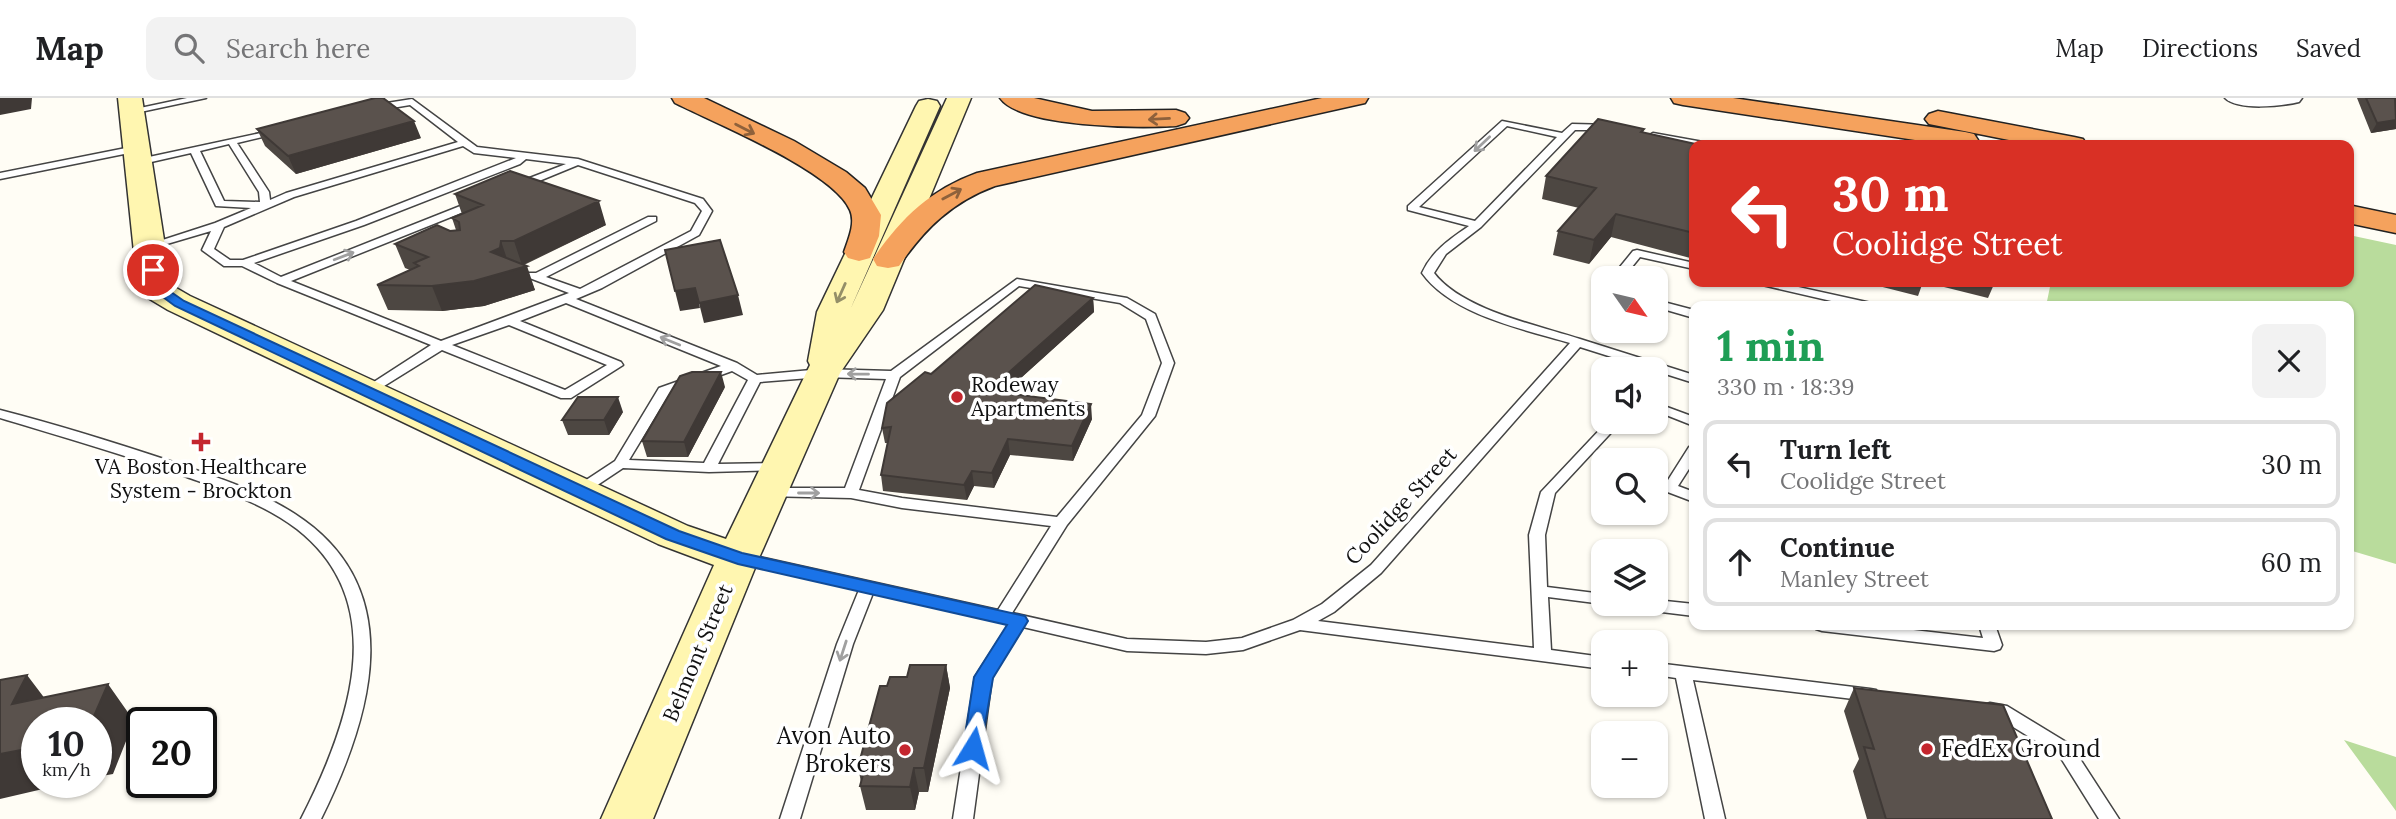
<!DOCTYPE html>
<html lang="en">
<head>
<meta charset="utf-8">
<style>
  body { margin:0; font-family:Lora,serif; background:#f2f2f2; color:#202124; height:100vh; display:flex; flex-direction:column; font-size:26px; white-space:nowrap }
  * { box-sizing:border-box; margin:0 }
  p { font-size:23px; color:#757577 }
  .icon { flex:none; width:38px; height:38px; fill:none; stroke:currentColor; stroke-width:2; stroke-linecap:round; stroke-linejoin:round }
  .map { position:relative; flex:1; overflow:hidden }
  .details { position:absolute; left:1689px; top:203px; width:665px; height:329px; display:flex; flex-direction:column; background:#fff; border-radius:14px; box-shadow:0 2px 5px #0004 }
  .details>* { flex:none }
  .top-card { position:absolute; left:1689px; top:42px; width:665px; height:147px; border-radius:14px; box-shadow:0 2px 5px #0004; background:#d93025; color:#fff; overflow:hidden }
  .needle { width:46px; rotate:124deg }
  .tools { position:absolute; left:1591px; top:168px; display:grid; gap:14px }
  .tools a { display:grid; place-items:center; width:77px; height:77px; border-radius:14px; background:#fff; box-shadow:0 2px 5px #0004; font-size:35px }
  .speed { position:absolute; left:21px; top:609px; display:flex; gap:14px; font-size:35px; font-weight:700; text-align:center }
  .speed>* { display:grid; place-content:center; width:91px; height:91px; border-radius:50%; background:#fff; box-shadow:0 2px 5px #0004; line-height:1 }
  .speed small { font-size:18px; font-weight:400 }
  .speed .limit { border:4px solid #111; border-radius:10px; background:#fff; color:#111 }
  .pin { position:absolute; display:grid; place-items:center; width:60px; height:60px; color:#fff; margin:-30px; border:4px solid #fff; border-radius:50%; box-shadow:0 2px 7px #0007 }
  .me { position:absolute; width:77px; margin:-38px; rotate:8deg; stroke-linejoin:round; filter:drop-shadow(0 0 5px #0008) }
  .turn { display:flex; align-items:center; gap:24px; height:147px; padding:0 28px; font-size:32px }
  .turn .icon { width:91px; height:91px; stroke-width:2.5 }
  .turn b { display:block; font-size:49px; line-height:60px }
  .round { display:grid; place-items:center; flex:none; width:74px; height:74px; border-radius:14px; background:#f2f2f2 }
  .summary { display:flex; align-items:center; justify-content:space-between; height:119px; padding:0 28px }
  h1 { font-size:42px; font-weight:700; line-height:52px; color:#1e9e55 }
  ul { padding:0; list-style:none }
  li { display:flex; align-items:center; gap:21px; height:88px; margin:0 14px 10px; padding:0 14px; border:4px solid #e0e0e0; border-radius:14px }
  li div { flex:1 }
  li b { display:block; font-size:26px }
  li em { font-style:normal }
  header { display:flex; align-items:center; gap:42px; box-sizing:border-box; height:98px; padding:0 35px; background:#fff; border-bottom:2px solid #e0e0e0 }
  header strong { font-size:33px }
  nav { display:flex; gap:38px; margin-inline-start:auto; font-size:24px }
  .search { width:490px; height:63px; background:#f2f2f2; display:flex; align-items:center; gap:18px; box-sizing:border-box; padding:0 24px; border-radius:14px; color:#757577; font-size:26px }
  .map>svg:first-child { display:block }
  .forest { fill:#b9dc9c }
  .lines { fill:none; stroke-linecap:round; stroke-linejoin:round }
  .service-casing { stroke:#444; stroke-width:3 }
  .minor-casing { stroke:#444; stroke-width:3 }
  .secondary-casing { stroke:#333; stroke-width:3 }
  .motorway-casing { stroke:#222; stroke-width:3 }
  .service { fill:#fff; fill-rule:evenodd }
  .minor { fill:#fff; fill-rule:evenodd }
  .secondary { fill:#fff6b0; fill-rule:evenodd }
  .motorway { fill:#f5a25d; fill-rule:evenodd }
  .wall { fill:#4d4742 }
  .shaded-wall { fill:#3f3936 }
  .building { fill:#5a524d; stroke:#3f3936; stroke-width:2 }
  .oneway { stroke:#8e613b }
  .oneway2 { stroke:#a0a0a0 }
  .oneway3 { stroke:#948f68 }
  .route { fill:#1a73e8; stroke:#114b97; stroke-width:2 }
  .poi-dot { fill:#c4262e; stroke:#fff; stroke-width:2.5 }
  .labels { text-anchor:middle; stroke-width:7; stroke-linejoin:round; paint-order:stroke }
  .poi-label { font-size:21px; fill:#111; stroke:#fff; text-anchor:start }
  .street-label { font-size:21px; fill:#111; stroke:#fff }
  .near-poi-label { font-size:24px; fill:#111; stroke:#fff; text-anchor:end }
</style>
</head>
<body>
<header>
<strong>Map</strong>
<div class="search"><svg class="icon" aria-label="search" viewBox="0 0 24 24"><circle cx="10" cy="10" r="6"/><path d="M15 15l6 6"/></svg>Search here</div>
<nav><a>Map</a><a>Directions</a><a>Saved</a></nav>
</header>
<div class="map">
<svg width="2396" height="721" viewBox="0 0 2396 721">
  <rect width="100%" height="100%" fill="#fffdf5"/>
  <path class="forest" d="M2349 137 2396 147V466L2349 452 2348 208H2046L2051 184H2348Z
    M2344 642 2396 659V713Z"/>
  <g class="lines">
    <defs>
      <path id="service" d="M187 0H206L131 16 126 13Z
        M412 1 477 49 578 61 703 101 712 113 699 137 602 190 576 201 737 265 757 277 822 271 891 273 1017 181 1127 200 1155 216 1174 265 1155 318 1067 427 1012 515 1127 541 1206 544 1242 540 1293 522 1322 506 1371 467 1570 245C1523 231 1452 217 1422 175 1432 153 1450 141 1469 128L1408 112V108L1502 23 1562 35 1572 26 1612 27V31L1609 32H1575L1481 129 1446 156 1434 175C1462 212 1537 227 1580 241 1618 253 1656 265 1694 277V285L1580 249 1381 475 1334 514 1318 523 1534 550 1529 437 1541 394 1607 324H1621L1555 395 1545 437 1547 489 1603 496V506H1606H1603L1548 499 1551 552 1603 559V571L1300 532 1243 552 1206 556 1127 553 1023 529 992 579 973 721H953L975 579 1009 526 873 495 853 546 800 721H780L837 546 859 492 736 464 733 460 736 456 741 455 998 512 1051 428 902 410 851 400 764 398 762 395 769 390H845L886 281 822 279 760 284 718 366 780 365 787 369 785 372 709 374 623 370 584 396H574L572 393 574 390 615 363 659 290 721 268 566 205 520 223 621 264 623 267 571 300H561L442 252 368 298 363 297 361 294 363 291 431 247 277 185 242 168H224L202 152 211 133 150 151 144 148 215 125 251 110 216 108 191 55 138 67 133 64 135 62 279 31V35L237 45 269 94 270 102 286 95 458 44 410 7 374 13 369 10 374 7ZM1507 28 1557 39 1475 123 1419 109ZM229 46 259 94 260 104 224 103 200 53ZM463 48 474 55 516 60 356 123 243 162H230L214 151 224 129 294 99ZM526 61 566 66 514 86V90H522L578 67 695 105 702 113 691 133 580 191 546 179 656 123V119H648L536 175H527V179L569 195 441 243 291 183 481 107V103H473L281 179 254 165 364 127 520 66ZM1019 188 1120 205 1146 221 1162 265 1142 317 1057 419 902 400 859 392 900 279ZM509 227 607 267 565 292 452 247ZM732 273 748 282 704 365 629 362 669 296Z
        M1653 35 1703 44 1708 47 1694 48 1650 40 1648 38Z
        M136 48 141 51 139 53 0 81V75Z
        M1637 152 1694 165V171L1640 159 1623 180H1611L1633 153Z
        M1756 184H1776L1871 205 1873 208H1853L1758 186Z
        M1656 202 1694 212V220L1656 209Z
        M1656 305 1694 319V328L1656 313Z
        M0 312C58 327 116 345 173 364 215 379 258 392 295 416 411 491 371 620 321 721H301C347 631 394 507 297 431 264 406 225 393 187 379 126 357 63 339 0 320Z
        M1694 348V363L1678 388 1694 394V404L1665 393 1663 390 1689 349Z
        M1656 502 1694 506V518L1645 512 1639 510 1637 506H1656Z
        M1814 527H1870L1983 540 1979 527H1995L2002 547 2000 551 1994 553 1822 533 1816 531Z
        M1656 565 1870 591 1876 592 1879 597 1876 602 1870 603 1693 582 1725 721H1705L1676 580 1656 577Z
        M1990 605 2007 608 2071 647 2119 721H2099L2059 657 1997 619 1984 617 1981 612 1984 607Z"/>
      <path id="minor" d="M2225 0H2302L2299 4C2282 8 2238 13 2225 0Z"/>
      <path id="secondary" d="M118 0H142L171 187 190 198 688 428 726 441 810 267 808 263 817 214 916 8 919 3 928 1 937 3 940 8 850 212 947 0H971L883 212 840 275 759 460 653 721H601L714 467 658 446 168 212 148 200 137 183Z"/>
      <path id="motorway" d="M672 0H704L794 43 846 74 865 90 881 117 879 138 870 160 859 163 848 160 844 154C848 142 856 125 850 112 833 73 715 25 675 5Z
        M1000 0H1034L1092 13 1176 12 1185 15 1189 20 1185 25 1176 28C1141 30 1021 30 1000 0Z
        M1322 0H1368L1365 5 1356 7 995 88C952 104 925 130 899 168L888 170 877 168 873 161C901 120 930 92 977 75Z
        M1671 0H1733L1965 34 1974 36 1978 42 1974 47H1948L1683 7 1674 5Z
        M1938 13 2074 39 2083 41 2087 47H2034L1929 26 1925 21 1929 16Z
        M2348 107 2396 117V135L2348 125Z"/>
    </defs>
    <use href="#service" class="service-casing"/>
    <use href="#minor" class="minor-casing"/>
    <use href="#secondary" class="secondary-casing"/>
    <use href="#motorway" class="motorway-casing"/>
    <use href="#service" class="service"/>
    <use href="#minor" class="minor"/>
    <use href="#secondary" class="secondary"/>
    <use href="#motorway" class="motorway"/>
  </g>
  <path class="wall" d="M2357 0H2395L2396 31 2371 35Z
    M257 31 421 40 296 76 265 48Z
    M1644 31 1643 35 1694 47V161L1611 139 1589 166 1553 157 1558 133 1579 110 1542 101 1546 78Z
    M455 96 606 127 524 167 535 192 484 208 442 213 388 212 377 187 410 172 405 170 395 146 456 132 452 120 462 116Z
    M1863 184H1923L1918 198Z
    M1924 184H1995L1988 200Z
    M1093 200 1094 214 1004 295 1092 321 1073 363 1010 357 994 390 974 388 967 402 883 393 881 377 888 345H885L882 330 931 276Z
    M725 289 688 359H647L642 343Z
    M623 314 609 337H568L562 322Z
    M946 567 950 590 928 694H919L915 712H866L860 688 861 684 858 669 887 588 907 579Z
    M1854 590 2052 721H1867L1853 673 1859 661 1844 613Z"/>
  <path class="shaded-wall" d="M0 0H32L31 11 0 17Z
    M2396 22V31L2371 35 2377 25Z
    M414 23 421 40 296 76 288 58Z
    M599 103 606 127 522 167 514 143Z
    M1616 116 1611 139 1589 166 1594 142Z
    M501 143 509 167 527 168 535 192 484 208 442 213 432 188Z
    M695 190 700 210 680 213 675 193Z
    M738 197 743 217 704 225 699 205Z
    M1093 200 1094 214 990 308 988 293Z
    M721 274 725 289 688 359 684 344Z
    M618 299 623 314 609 337 604 322Z
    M1091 306 1092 321 1073 363 1072 348Z
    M1008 341 1010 357 994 390 992 375Z
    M972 373 974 388 967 402 964 387Z
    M946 567 950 590 928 694 924 670Z
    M27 577 55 614 12 606Z
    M108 586 134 623 113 676 96 679V625H91Z
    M37 649V684H73L0 701V656Z
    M914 670 919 694 915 712 910 689Z"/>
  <path class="building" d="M375 0H383L414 23 288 58 257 31Z
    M2366 0H2395L2396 22 2377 25Z
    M1598 21 1644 31 1641 34 1700 47H1694V135L1616 116 1594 142 1558 133 1596 90 1546 78Z
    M510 73 599 103 514 143H501L500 150 491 154 527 168 474 183 432 188 377 187 419 168 414 165 428 159 395 146 437 127 450 133 460 132 459 124 452 120 483 107 455 96Z
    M720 142 738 197 699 205 695 190 675 193 665 152Z
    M1035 187 1093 200 988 293 1091 306 1072 348 1008 341 992 375 972 373 964 387 881 377 891 329 882 330 887 305 925 274 931 276Z
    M692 274H721L684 344 642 343 680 278Z
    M578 299H618L604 322H562Z
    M910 567H946L924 670H914L910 689 860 688 865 669H858L880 588H887L890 579H907Z
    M27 577 12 606 108 586 91 625H37V649L0 656V582Z
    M1854 590 2003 607 2052 721H1886L1864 649 1874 651Z"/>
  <defs><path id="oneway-shaft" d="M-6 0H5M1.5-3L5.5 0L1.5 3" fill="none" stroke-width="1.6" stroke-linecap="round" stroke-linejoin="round" transform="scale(1.75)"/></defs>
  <g class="oneway">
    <use href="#oneway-shaft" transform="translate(1159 21) rotate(177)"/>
    <use href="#oneway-shaft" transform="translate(745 31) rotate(27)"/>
    <use href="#oneway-shaft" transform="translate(952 96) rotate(-28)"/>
  </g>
  <g class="oneway2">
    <use href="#oneway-shaft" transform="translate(1482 46) rotate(137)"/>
    <use href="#oneway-shaft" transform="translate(344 158) rotate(-21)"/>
    <use href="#oneway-shaft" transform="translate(670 243) rotate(-158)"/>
    <use href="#oneway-shaft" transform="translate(858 276) rotate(-179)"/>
    <use href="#oneway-shaft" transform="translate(809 395)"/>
    <use href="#oneway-shaft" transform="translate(843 553) rotate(108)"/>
  </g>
  <use class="oneway3" href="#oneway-shaft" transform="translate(841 195) rotate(114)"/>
  <path class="route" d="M153 168 159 172 161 187 184 203 679 433 742 455 1025 518 1028 523 993 580 980 656 973 658 966 656 963 650 974 579 1007 527 738 466 666 441 175 208 148 188 146 172Z"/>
  <g class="poi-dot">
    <circle cx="957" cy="299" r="7"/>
    <path d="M197.5 333.5h7v7h7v7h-7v7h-7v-7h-7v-7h7z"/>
    <circle cx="1927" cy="651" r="7"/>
    <circle cx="905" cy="652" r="7"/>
  </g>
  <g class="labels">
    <g class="poi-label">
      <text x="971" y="294">Rodeway<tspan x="971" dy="24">Apartments</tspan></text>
      <text x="201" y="376" text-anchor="middle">VA Boston Healthcare<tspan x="201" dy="24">System - Brockton</tspan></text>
    </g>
    <g class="street-label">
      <text transform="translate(1401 408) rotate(-47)" y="7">Coolidge Street</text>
      <text transform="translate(698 555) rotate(-67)" y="7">Belmont Street</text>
    </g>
    <g class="near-poi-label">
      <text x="891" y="646">Avon Auto<tspan x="891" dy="28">Brokers</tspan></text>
      <text x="1941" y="659" text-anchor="start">FedEx Ground</text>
    </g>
  </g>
</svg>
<div class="tools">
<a><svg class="needle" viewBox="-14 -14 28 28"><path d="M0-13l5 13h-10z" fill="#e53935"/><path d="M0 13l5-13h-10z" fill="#757577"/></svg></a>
<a><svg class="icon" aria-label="sound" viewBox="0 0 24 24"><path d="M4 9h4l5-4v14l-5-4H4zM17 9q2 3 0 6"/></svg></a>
<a><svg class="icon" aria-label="search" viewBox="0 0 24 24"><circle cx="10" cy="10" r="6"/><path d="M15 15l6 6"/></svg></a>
<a><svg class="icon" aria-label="layers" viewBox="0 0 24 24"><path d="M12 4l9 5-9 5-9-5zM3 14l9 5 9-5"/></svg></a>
<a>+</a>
<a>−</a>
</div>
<div class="speed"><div>10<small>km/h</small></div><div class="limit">20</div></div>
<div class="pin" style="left:153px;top:172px;background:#d93025"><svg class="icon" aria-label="arrive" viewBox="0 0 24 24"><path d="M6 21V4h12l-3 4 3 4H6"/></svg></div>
<svg class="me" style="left:973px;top:650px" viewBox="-20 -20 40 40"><path d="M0-17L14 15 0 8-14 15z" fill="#1a73e8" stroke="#fff" stroke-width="4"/></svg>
<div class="top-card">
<div class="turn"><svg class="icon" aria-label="left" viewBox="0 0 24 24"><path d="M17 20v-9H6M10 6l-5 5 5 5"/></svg><div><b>30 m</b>Coolidge Street</div></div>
</div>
<section class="details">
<div class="summary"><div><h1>1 min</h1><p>330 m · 18:39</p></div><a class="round"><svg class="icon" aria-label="close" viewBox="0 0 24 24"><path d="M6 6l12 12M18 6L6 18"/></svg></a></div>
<ul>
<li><svg class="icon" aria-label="left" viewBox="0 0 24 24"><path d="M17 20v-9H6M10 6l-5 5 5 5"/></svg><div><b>Turn left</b><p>Coolidge Street</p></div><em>30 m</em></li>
<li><svg class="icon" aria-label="ahead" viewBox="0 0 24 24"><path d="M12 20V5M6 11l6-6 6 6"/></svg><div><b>Continue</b><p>Manley Street</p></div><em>60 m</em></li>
</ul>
</section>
</div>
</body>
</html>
